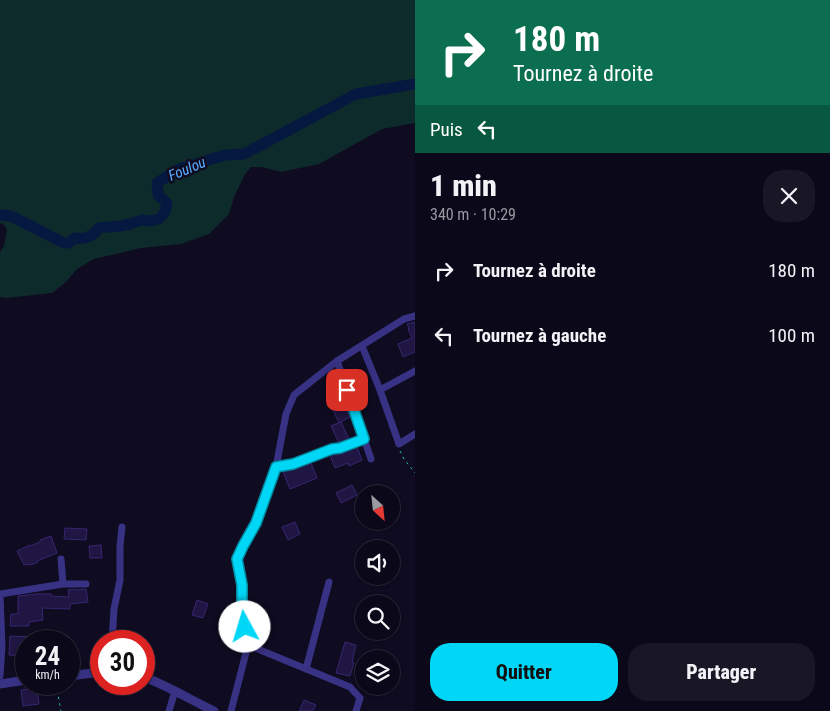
<!DOCTYPE html>
<html lang="fr">
<head>
<meta charset="utf-8">
<style>
  body { margin:0; font-family:"Roboto Condensed",sans-serif; background:#191626; color:#f1f3f6; height:100vh; display:flex; flex-direction:column; font-size:19px; white-space:nowrap }
  * { box-sizing:border-box; margin:0 }
  p { font-size:16px; color:#9a9aa2 }
  .icon { flex:none; width:28px; height:28px; fill:none; stroke:currentColor; stroke-width:2; stroke-linecap:round; stroke-linejoin:round }
  .map { position:relative; flex:1; overflow:hidden }
  .drawer { display:flex; flex-direction:column; background:#0b0819; width:415px }
  .drawer>* { flex:none }
  .banner { background:#0b6e4f; color:#fff; overflow:hidden }
  .needle { width:32px; rotate:153deg }
  .fabs { position:absolute; left:355px; top:485px; display:grid; gap:10px }
  .fabs a { display:grid; place-items:center; width:45px; height:45px; border-radius:50%; background:#0b0819; box-shadow:0 1px 4px #0004,0 0 0 1px #2b2938; font-size:25px }
  .speed { position:absolute; left:15px; top:630px; display:flex; gap:10px; font-size:25px; font-weight:700; text-align:center }
  .speed>* { display:grid; place-content:center; width:65px; height:65px; border-radius:50%; background:#0b0819; box-shadow:0 1px 4px #0004,0 0 0 1px #2b2938; line-height:1 }
  .speed small { font-size:12px; font-weight:400 }
  .speed .limit { border:8px solid #d22; background:#fff; color:#111 }
  .pin { position:absolute; display:grid; place-items:center; width:42px; height:42px; color:#fff; margin:-21px; border-radius:10px; box-shadow:0 2px 8px #0006 }
  .me { position:absolute; width:55px; margin:-28px; rotate:354deg; stroke-linejoin:round; filter:drop-shadow(0 0 4px #0008) }
  .turn { display:flex; align-items:center; gap:18px; height:105px; padding:0 15px; font-size:22px }
  .turn .icon { width:65px; height:65px; stroke-width:2.5 }
  .turn b { display:block; font-size:35px; line-height:42px }
  .then { display:flex; align-items:center; height:48px; padding:0 15px; background:#0003; gap:10px; font-size:19px }
  .round { display:grid; place-items:center; flex:none; width:52px; height:52px; border-radius:20px; background:#191626 }
  .head { display:flex; align-items:center; justify-content:space-between; height:85px; padding:0 15px }
  h1 { font-size:30px; font-weight:800; line-height:38px }
  .button { display:flex; gap:10px; margin-top:auto; padding:10px 15px }
  .button a { flex:1; height:58px; border-radius:20px; background:#00d6f6; color:#111; font-size:20px; font-weight:800; line-height:58px; text-align:center }
  .button a+a { background:#191626; color:#f1f3f6 }
  ul { padding:0; list-style:none }
  li { display:flex; align-items:center; gap:15px; height:65px; padding:0 15px }
  li div { flex:1 }
  li b { display:block; font-size:19px }
  li em { font-style:normal }
  main { display:flex; flex:1; min-height:0 }
  .map>svg:first-child { display:block }
  .green { fill:#0e2b2b }
  .lines { fill:none; stroke-linecap:round; stroke-linejoin:round }
  .river { stroke:#051940; stroke-width:11 }
  .building { fill:#201643; stroke:#372671 }
  .path { stroke:#23bbb6; stroke-width:1; stroke-dasharray:2.5 4; stroke-linecap:butt }
  .minor { stroke:#383284; stroke-width:7 }
  .tertiary { stroke:#383284; stroke-width:9 }
  .route-casing { stroke:#008ba0; stroke-width:12 }
  .route { stroke:#00d6f6; stroke-width:9 }
  .labels { text-anchor:middle; stroke-width:5; stroke-linejoin:round; paint-order:stroke }
  .water-label { font-size:15px; font-style:italic; fill:#59adff; stroke:#0f0b21 }
</style>
</head>
<body>
<main>
<div class="map">
<svg width="415" height="711" viewBox="0 0 415 711">
  <rect width="100%" height="100%" fill="#0f0b21"/>
  <path class="green" d="M0 0H415V123L382 129 319 164 281 172 262 167H251L244 176 234 197 229 214 209 234 181 244 141 248 94 259 77 269 66 282 52 293 6 298 0 297V252L4 246 7 229 3 224 0 223Z"/>
  <g class="lines">
    <path class="river" d="M0 215 11 216 64 243H68L75 238C85 240 93 236 99 228L120 226 131 224 141 220 150 221 159 219 165 212 167 203 158 195 157 183 179 169 225 155 244 154 356 94 415 84"/>
  </g>
  <path class="building" d="M415 322V352L403 357 398 344 412 338 408 329 409 328 407 324Z
    M342 401 350 417 339 423 331 406Z
    M341 422 349 439 339 443 331 426Z
    M357 447 362 460 349 466 348 463 335 468 330 455 343 453Z
    M311 463 317 478 290 489 283 472 295 469Z
    M352 485 357 495 341 503 336 493Z
    M295 522 300 534 288 540 282 527Z
    M65 528 87 529 86 540 64 539Z
    M51 536 57 553 37 561 38 562 31 565 30 564 28 565 27 564 24 565 17 551 30 545V546L40 542V540Z
    M101 545 102 558H90L89 546Z
    M75 589 76 590 86 589 88 602 70 604V609L42 608 43 620 29 622V626H10L11 614H18V596L37 594H51V596L69 597 68 590Z
    M197 600 208 604 203 618 192 615Z
    M10 636 36 637V641H26V656L9 655Z
    M345 642 356 645 352 662 354 663 350 676 336 673Z
    M37 688 39 704 23 706 21 690Z
    M304 700 316 705 313 711H299Z"/>
  <g class="lines">
    <path class="path" d="M400 451 404 459 415 473
      M56 684 61 711"/>
    <path class="minor" d="M362 346 380 390 399 444 415 434
      M337 361 371 459
      M380 390 415 371
      M276 467 293 464 332 449 341 448 364 439
      M61 559 63 584H86
      M0 594 63 584
      M0 595 2 646 0 676
      M112 641 114 609 120 580V546L122 527
      M248 645 350 687 360 698 356 711
      M306 669 329 582
      M169 711 175 691
      M231 711 248 645 243 609 242 585 237 559 243 546 256 523 276 467 286 414 294 395 337 361 404 319 415 316"/>
    <path class="tertiary" d="M69 676 101 672
      M144 677C168 686 191 700 214 711
      M0 684 26 680"/>
  </g>
  <g class="lines">
    <defs>
      <path id="route" d="M245 627 242 609V585L237 559 243 546 256 523 276 467 293 464 332 449 340 448 364 439 347 390"/>
    </defs>
    <use href="#route" class="route-casing"/>
    <use href="#route" class="route"/>
  </g>
  <g class="labels">
    <g class="water-label">
      <text transform="translate(187 169) rotate(-23)" y="5">Foulou</text>
    </g>
  </g>
</svg>
<div class="fabs">
<a><svg class="needle" viewBox="-14 -14 28 28"><path d="M0-13l5 13h-10z" fill="#e53935"/><path d="M0 13l5-13h-10z" fill="#9a9aa2"/></svg></a>
<a><svg class="icon" aria-label="sound" viewBox="0 0 24 24"><path d="M4 9h4l5-4v14l-5-4H4zM17 9q2 3 0 6"/></svg></a>
<a><svg class="icon" aria-label="search" viewBox="0 0 24 24"><circle cx="10" cy="10" r="6"/><path d="M15 15l6 6"/></svg></a>
<a><svg class="icon" aria-label="layers" viewBox="0 0 24 24"><path d="M12 4l9 5-9 5-9-5zM3 14l9 5 9-5"/></svg></a>
</div>
<div class="speed"><div>24<small>km/h</small></div><div class="limit">30</div></div>
<div class="pin" style="left:347px;top:390px;background:#d93025"><svg class="icon" aria-label="arrive" viewBox="0 0 24 24"><path d="M6 21V4h12l-3 4 3 4H6"/></svg></div>
<svg class="me" style="left:245px;top:627px" viewBox="-20 -20 40 40"><circle r="19" fill="#fff"/><path d="M0-13L10 11 0 6-10 11z" fill="#00d6f6"/></svg>
</div>
<section class="drawer">
<div class="banner">
<div class="turn"><svg class="icon" aria-label="right" viewBox="0 0 24 24"><path d="M7 20v-9h11M14 6l5 5-5 5"/></svg><div><b>180 m</b>Tournez à droite</div></div>
<div class="then">Puis<svg class="icon" aria-label="left" viewBox="0 0 24 24"><path d="M17 20v-9H6M10 6l-5 5 5 5"/></svg></div>
</div>
<div class="head"><div><h1>1 min</h1><p>340 m · 10:29</p></div><a class="round"><svg class="icon" aria-label="close" viewBox="0 0 24 24"><path d="M6 6l12 12M18 6L6 18"/></svg></a></div>
<ul>
<li><svg class="icon" aria-label="right" viewBox="0 0 24 24"><path d="M7 20v-9h11M14 6l5 5-5 5"/></svg><div><b>Tournez à droite</b></div><em>180 m</em></li>
<li><svg class="icon" aria-label="left" viewBox="0 0 24 24"><path d="M17 20v-9H6M10 6l-5 5 5 5"/></svg><div><b>Tournez à gauche</b></div><em>100 m</em></li>
</ul>
<div class="button"><a>Quitter</a><a>Partager</a></div>
</section>
</main>
</body>
</html>
